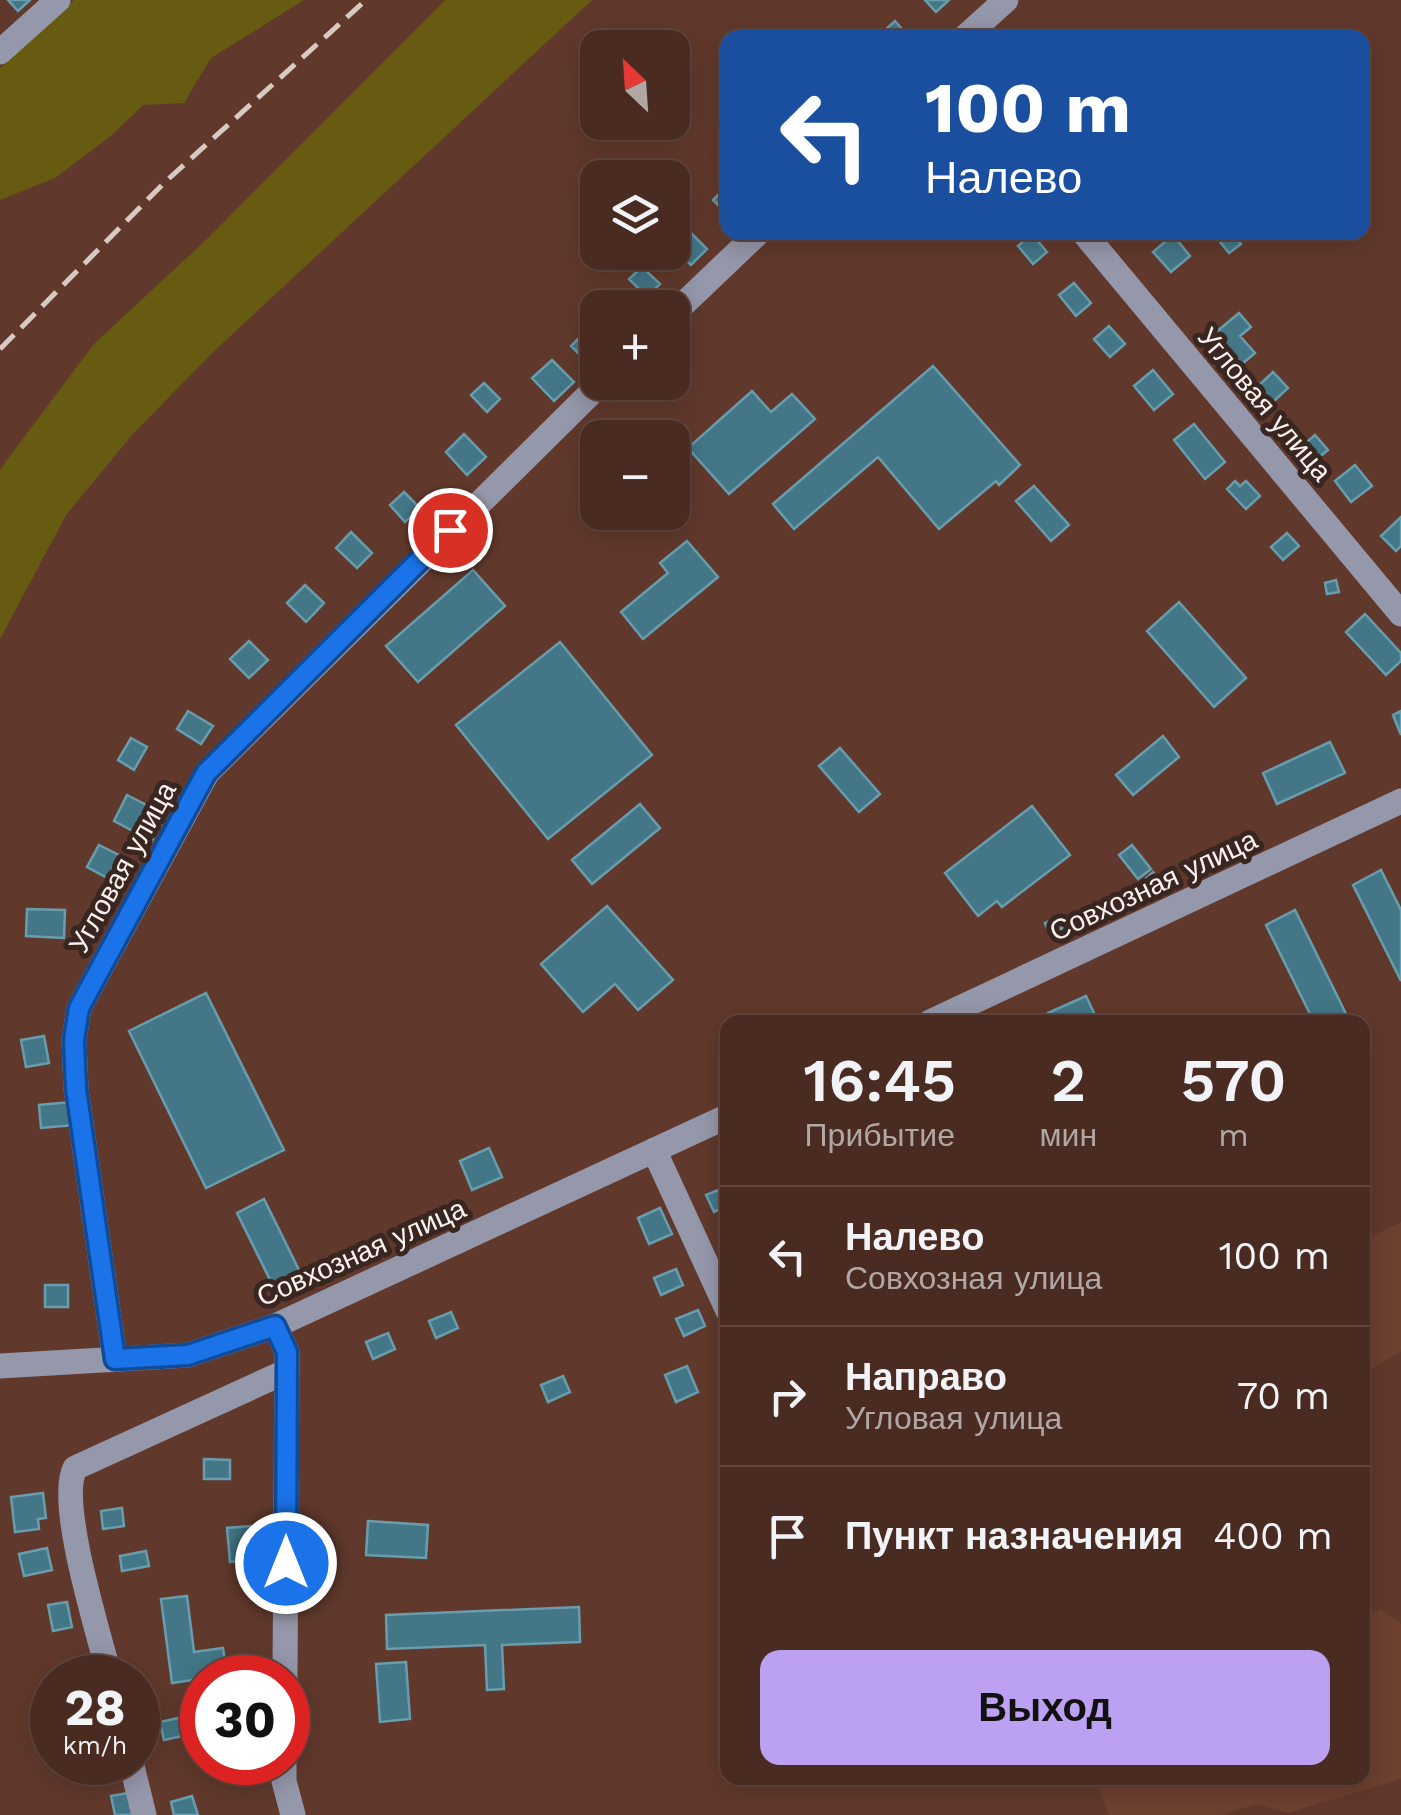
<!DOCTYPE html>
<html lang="ru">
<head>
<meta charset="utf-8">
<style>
  body { margin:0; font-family:"Work Sans",sans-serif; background:#50332a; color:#f1f3f6; height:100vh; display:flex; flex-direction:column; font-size:38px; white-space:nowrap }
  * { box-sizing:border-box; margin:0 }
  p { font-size:32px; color:#b1a7a5 }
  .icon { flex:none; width:55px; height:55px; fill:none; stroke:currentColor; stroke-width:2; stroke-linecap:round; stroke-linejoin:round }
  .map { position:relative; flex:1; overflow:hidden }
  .drawer { position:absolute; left:720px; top:1015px; width:650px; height:770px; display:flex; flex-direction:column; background:#492b21; border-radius:20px; box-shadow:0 5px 25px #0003,0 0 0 2px #61473f }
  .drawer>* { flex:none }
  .top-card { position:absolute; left:720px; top:30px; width:650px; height:210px; border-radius:20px; box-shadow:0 5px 25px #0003,0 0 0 2px #61473f; background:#1a4fa0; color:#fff; overflow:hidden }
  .needle { width:65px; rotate:335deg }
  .tools { position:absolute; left:580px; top:30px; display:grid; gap:20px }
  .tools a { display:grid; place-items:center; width:110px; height:110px; border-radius:20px; background:#492b21; box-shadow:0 5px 25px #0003,0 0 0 2px #61473f; font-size:50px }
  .speed { position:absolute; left:30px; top:1655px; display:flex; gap:20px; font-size:50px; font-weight:700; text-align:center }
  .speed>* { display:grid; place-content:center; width:130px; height:130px; border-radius:50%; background:#492b21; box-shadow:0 5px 25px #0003,0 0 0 2px #61473f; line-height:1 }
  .speed small { font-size:25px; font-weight:400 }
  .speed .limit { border:15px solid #d22; background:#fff; color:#111 }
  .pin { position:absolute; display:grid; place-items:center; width:85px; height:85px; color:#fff; margin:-42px; border:5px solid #fff; border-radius:50%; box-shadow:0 2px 10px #0007 }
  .me { position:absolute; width:110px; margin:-55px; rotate:0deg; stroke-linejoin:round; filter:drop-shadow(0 0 8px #0008) }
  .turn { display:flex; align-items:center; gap:35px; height:210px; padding:0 40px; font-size:45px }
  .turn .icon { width:130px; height:130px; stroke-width:2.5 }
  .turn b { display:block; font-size:70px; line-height:85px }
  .eta { display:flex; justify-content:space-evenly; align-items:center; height:170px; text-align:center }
  .eta b { font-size:60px; font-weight:600; line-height:70px }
  .primary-button { display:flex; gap:20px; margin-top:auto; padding:20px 40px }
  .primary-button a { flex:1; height:115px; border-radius:20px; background:#bca0f2; color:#111; font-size:40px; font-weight:600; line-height:115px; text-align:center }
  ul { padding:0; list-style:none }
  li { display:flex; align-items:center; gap:30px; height:140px; padding:0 40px; border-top:2px solid #61473f }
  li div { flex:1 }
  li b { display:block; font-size:38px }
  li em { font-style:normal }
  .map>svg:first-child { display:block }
  .built { fill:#6e4030 }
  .green { fill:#675b11 }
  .building { fill:#437787; stroke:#689dae; stroke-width:2.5 }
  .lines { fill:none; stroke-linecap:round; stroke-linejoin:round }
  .minor { stroke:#9597aa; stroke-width:25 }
  .rail { stroke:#d9c9c3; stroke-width:5; stroke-dasharray:20 10; stroke-linecap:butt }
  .route-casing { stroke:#114b97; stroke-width:25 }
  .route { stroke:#1a73e8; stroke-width:18 }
  .labels { text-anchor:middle; stroke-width:10; stroke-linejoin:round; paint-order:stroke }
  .street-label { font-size:28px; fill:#fcf2ee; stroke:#392620 }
</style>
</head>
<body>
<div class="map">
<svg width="1401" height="1815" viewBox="0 0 1401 1815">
  <rect width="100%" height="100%" fill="#61392c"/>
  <path class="built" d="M1401 1222V1351L1363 1374V1242Z
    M1381 1609 1401 1624V1779L1288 1813 1256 1804 1221 1815H1109L1095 1778H1362L1363 1615Z"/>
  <path class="green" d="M74 0H304L211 58 184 103 143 105 112 135 55 178 0 200V68Z
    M445 0H592L212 353 132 435 66 515 0 639V470L7 460 94 344 206 240Z"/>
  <path class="building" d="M8 0H30L18 11Z
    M925 0H949L936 12Z
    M895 21 910 38H876Z
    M727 186 728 187V215L713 200Z
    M686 228 707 249 691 265 672 247V242Z
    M1223 232H1231L1241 244 1229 253 1217 238Z
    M1032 234 1047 252 1033 264 1018 246Z
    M1173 235 1190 256 1171 272 1153 252Z
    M642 267 660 284 647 297 629 279Z
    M1074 283 1091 303 1076 316 1059 295Z
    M1239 313 1251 327 1240 336 1255 353 1242 364 1215 333Z
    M1109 326 1125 344 1110 357 1094 339Z
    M583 334 596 347 584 359 571 346Z
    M552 360 574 382 554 401 532 378Z
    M933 366 1020 465 999 485 996 481 939 529 878 457 794 529 773 504Z
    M1153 370 1173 394 1154 410 1134 386Z
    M1273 372 1288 388 1272 403 1257 387Z
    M484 383 500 399 487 412 471 395Z
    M752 391 771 412 792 394 815 419 729 494 688 448Z
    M1194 424 1225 462 1205 479 1174 440Z
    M464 434 486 457 467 475 446 452Z
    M1315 435 1328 450 1313 462 1301 447Z
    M1355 465 1372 486 1351 502 1335 481Z
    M1235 481 1240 486 1246 481 1260 496 1246 509 1227 489Z
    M1034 486 1069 525 1051 541 1016 501Z
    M404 492 420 508 405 522 390 505Z
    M1401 517V546L1396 551 1381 536Z
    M351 532 372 553 357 568 336 548Z
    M1287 533 1299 546 1283 560 1271 547Z
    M687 541 718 577 643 639 621 612 668 573 660 563Z
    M473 570 505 606 418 682 386 646Z
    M1336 580 1339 592 1327 594 1325 583Z
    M305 585 324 603 306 622 287 603Z
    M1179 602 1246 678 1214 707 1147 631Z
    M1365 614 1401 653V661L1386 675 1346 632Z
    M249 641 268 660 249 678 230 659Z
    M560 642 652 755 548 839 456 725Z
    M188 711 213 726 201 744 177 729Z
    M1401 711V735L1393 715Z
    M1163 736 1179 757 1133 795 1116 775Z
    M131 738 147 747 134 770 118 760Z
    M1330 742 1345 773 1277 804 1263 773Z
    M840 748 880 794 859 812 819 766Z
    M127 795 166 815 152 841 114 821Z
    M640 804 660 828 592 884 572 860Z
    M1032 806 1070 855 1002 907 997 901 978 916 945 873Z
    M99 845 123 857 111 880 87 867Z
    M1132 845 1151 869 1138 879 1119 855Z
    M1381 870 1401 910V981L1353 885Z
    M1153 872 1164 885 1152 895 1141 883Z
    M607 906 673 980 638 1010 615 984 583 1012 541 964Z
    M27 909 65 910 64 938 26 936Z
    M1295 910 1350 1022H1314L1266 925Z
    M1060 916 1065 927 1050 934 1045 923Z
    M206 993 284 1150 206 1188 129 1031Z
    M1086 996 1094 1013 1074 1022H1052L1048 1013Z
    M44 1036 49 1063 26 1067 21 1040Z
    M71 1102 74 1125 41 1128 39 1105Z
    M489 1148 502 1177 472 1190 460 1161Z
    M728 1186V1206L714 1212 706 1195Z
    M264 1199 303 1278 276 1292 237 1213Z
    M660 1208 672 1234 649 1244 638 1218Z
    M676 1269 683 1285 661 1295 654 1278Z
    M45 1285H68V1307H45Z
    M698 1310 705 1326 684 1336 676 1319Z
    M451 1312 458 1328 436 1338 429 1321Z
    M388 1333 395 1349 373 1359 366 1342Z
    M687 1366 698 1392 676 1402 665 1375Z
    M563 1376 570 1392 548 1402 541 1385Z
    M204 1459 230 1460V1479H204Z
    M43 1493 46 1518 38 1519 39 1529 15 1532 11 1497Z
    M122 1508 124 1526 103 1529 101 1511Z
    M368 1521 428 1525 426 1558 366 1555Z
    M251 1526 253 1560 230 1562 227 1528Z
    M47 1548 52 1570 24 1576 19 1554Z
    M146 1551 149 1566 122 1571 120 1556Z
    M187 1596 194 1652 223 1648 227 1675 172 1683 161 1599Z
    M67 1602 72 1627 53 1631 48 1605Z
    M579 1607 580 1642 502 1645 504 1689 487 1690 485 1645 387 1649 386 1615Z
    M406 1662 410 1719 380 1722 376 1664Z
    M183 1717 187 1735 164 1740 160 1722Z
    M128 1793 133 1815H115L111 1796Z
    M192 1796 198 1815H174L171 1802Z"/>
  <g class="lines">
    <path class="minor" d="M964 38 1006 0
      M0 52 58 0
      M1083 232 1401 614
      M672 315 759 232
      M930 1022 1401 801
      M654 1150 728 1311
      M275 1326 287 1352 285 1678
      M115 1359 76 1089 74 1040 79 1008 207 773 602 382
      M0 1366 188 1355 275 1326 728 1116
      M110 1678C99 1634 57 1503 75 1468L287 1371
      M131 1762 144 1815
      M284 1762V1781L293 1815"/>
    <path class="rail" d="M0 349 165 182 366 0"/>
  </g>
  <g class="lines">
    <defs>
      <path id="route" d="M286 1563 287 1352 275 1326 188 1355 115 1359 76 1089 74 1040 79 1008 206 773 450 530"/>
    </defs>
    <use href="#route" class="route-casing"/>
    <use href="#route" class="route"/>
  </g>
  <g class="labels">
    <g class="street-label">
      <text transform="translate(1265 404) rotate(50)" y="10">Угловая улица</text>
      <text transform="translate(122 867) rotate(-61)" y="10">Угловая улица</text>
      <text transform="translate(1153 885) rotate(-25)" y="10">Совхозная улица</text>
      <text transform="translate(361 1252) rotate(-24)" y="10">Совхозная улица</text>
    </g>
  </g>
</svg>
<div class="tools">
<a><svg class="needle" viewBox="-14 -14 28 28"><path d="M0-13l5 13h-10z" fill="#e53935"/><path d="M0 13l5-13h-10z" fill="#b1a7a5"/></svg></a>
<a><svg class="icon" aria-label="layers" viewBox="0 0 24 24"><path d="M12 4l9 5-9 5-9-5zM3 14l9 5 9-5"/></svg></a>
<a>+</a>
<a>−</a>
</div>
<div class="speed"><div>28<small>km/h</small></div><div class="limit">30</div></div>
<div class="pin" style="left:450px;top:530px;background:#d93025"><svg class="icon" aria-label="arrive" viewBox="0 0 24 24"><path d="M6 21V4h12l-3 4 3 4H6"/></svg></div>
<svg class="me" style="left:286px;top:1563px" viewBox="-20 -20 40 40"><circle r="17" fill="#1a73e8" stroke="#fff" stroke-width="3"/><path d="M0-11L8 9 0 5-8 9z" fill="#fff"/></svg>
<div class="top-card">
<div class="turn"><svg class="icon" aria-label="left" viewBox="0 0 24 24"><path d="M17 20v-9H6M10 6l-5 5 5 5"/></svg><div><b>100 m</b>Налево</div></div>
</div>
<section class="drawer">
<div class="eta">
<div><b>16:45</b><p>Прибытие</p></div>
<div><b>2</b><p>мин</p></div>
<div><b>570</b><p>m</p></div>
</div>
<ul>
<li><svg class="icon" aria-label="left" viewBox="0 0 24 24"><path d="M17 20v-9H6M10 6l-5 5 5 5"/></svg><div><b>Налево</b><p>Совхозная улица</p></div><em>100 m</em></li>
<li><svg class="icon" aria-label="right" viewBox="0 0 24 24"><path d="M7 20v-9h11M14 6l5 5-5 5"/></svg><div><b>Направо</b><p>Угловая улица</p></div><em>70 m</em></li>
<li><svg class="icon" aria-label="arrive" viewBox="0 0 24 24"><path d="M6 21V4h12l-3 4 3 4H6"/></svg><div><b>Пункт назначения</b></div><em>400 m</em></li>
</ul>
<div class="primary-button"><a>Выход</a></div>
</section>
</div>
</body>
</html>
